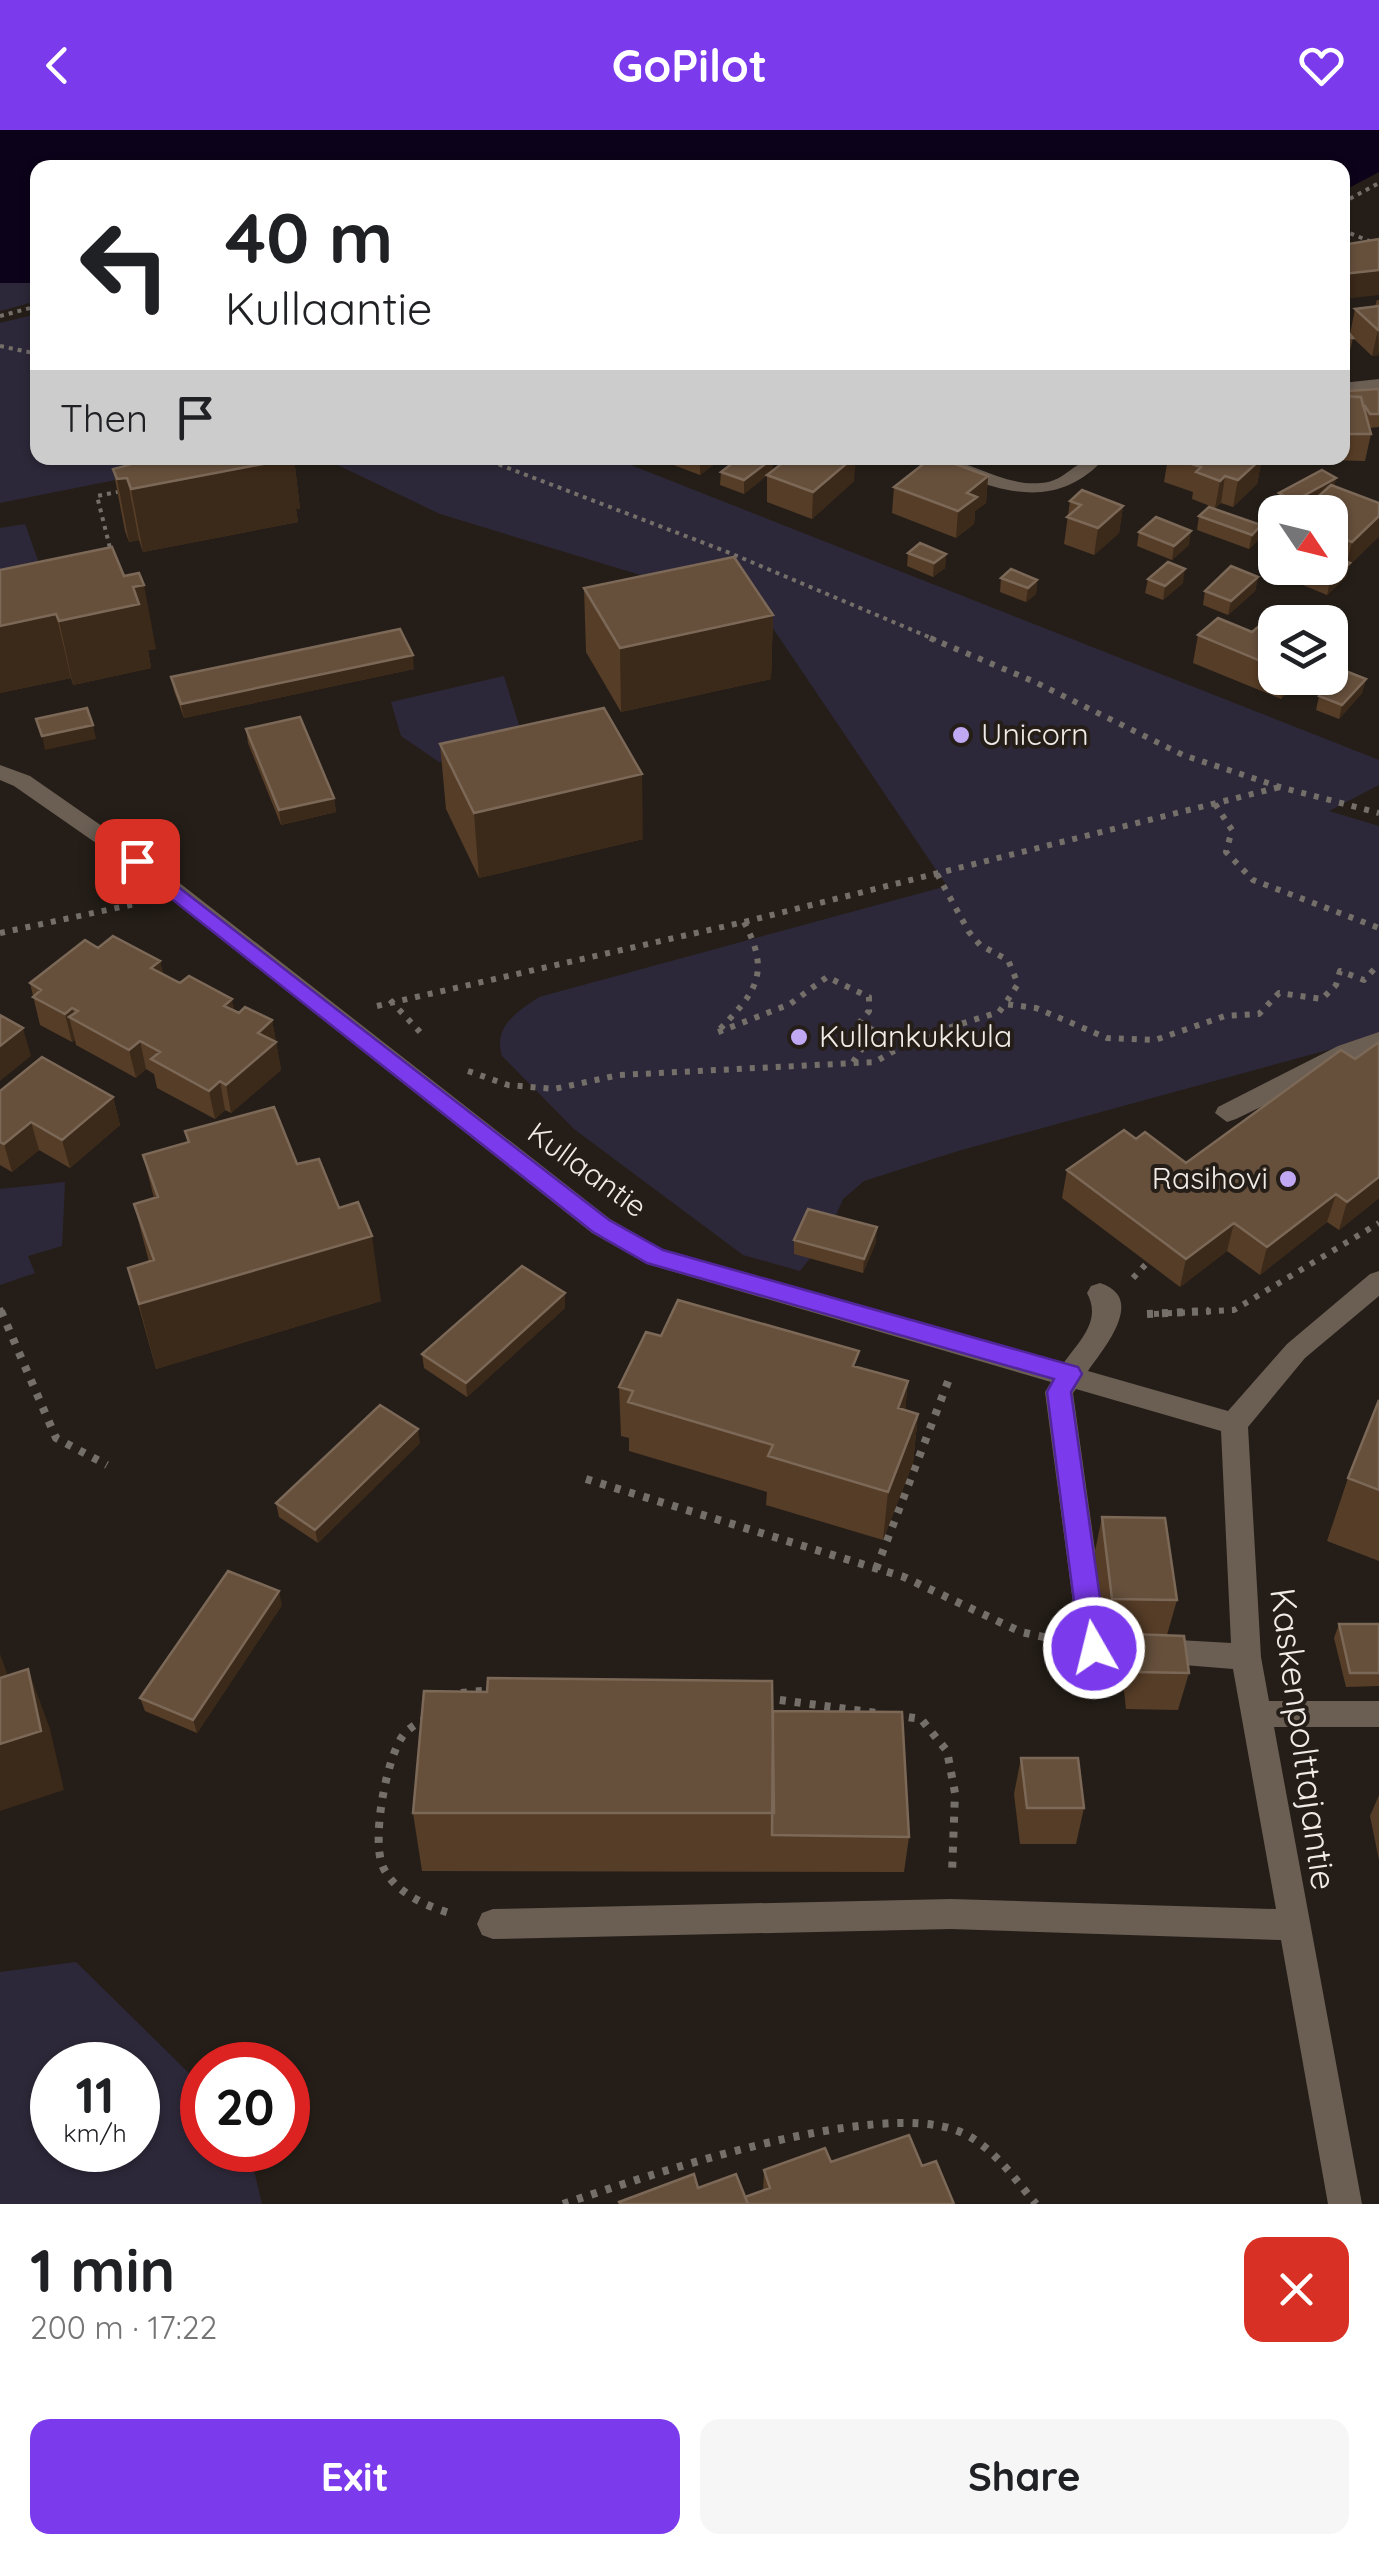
<!DOCTYPE html>
<html lang="en">
<head>
<meta charset="utf-8">
<style>
  body { margin:0; font-family:Quicksand,sans-serif; background:#f6f6f6; color:#202124; height:100vh; display:flex; flex-direction:column; font-size:38px; white-space:nowrap }
  * { box-sizing:border-box; margin:0 }
  p { font-size:32px; color:#757577 }
  .icon { flex:none; width:55px; height:55px; fill:none; stroke:currentColor; stroke-width:2; stroke-linecap:round; stroke-linejoin:round }
  .map { position:relative; height:2074px; overflow:hidden }
  .details { display:flex; flex-direction:column; background:#fff; flex:1 }
  .details>* { flex:none }
  .banner { position:absolute; left:30px; top:30px; width:1320px; height:305px; border-radius:20px; box-shadow:0 2px 8px #0004; background:#fff; color:#202124; overflow:hidden }
  .needle { width:65px; rotate:125deg }
  .tools { position:absolute; left:1258px; top:365px; display:grid; gap:20px }
  .tools a { display:grid; place-items:center; width:90px; height:90px; border-radius:20px; background:#fff; box-shadow:0 2px 8px #0004; font-size:50px }
  .speed { position:absolute; left:30px; top:1912px; display:flex; gap:20px; font-size:50px; font-weight:700; text-align:center }
  .speed>* { display:grid; place-content:center; width:130px; height:130px; border-radius:50%; background:#fff; box-shadow:0 2px 8px #0004; line-height:1 }
  .speed small { font-size:25px; font-weight:400 }
  .speed .limit { border:15px solid #d22; background:#fff; color:#111 }
  .pin { position:absolute; display:grid; place-items:center; width:85px; height:85px; color:#fff; margin:-42px; border-radius:20px; box-shadow:0 5px 15px #0006 }
  .me { position:absolute; width:110px; margin:-55px; rotate:352deg; stroke-linejoin:round; filter:drop-shadow(0 0 8px #0008) }
  .turn { display:flex; align-items:center; gap:35px; height:210px; padding:0 30px; font-size:45px }
  .turn .icon { width:130px; height:130px; stroke-width:2.5 }
  .turn b { display:block; font-size:70px; line-height:85px }
  .then { display:flex; align-items:center; height:95px; padding:0 30px; background:#0003; gap:20px; font-size:38px }
  .round { display:grid; place-items:center; flex:none; width:105px; height:105px; border-radius:20px; background:#f6f6f6 }
  .summary { display:flex; align-items:center; justify-content:space-between; height:170px; padding:0 30px }
  h1 { font-size:60px; font-weight:700; line-height:75px }
  .cta { display:flex; gap:20px; margin-top:auto; padding:20px 30px }
  .cta a { flex:1; height:115px; border-radius:20px; background:#7c3aed; color:#fff; font-size:40px; font-weight:700; line-height:115px; text-align:center }
  .cta a+a { background:#f6f6f6; color:#202124 }
  header { display:flex; justify-content:space-between; align-items:center; height:130px; padding:0 30px; background:#7c3aed; color:#fff; font-size:45px; font-weight:700 }
  .map>svg:first-child { display:block }
  .green { fill:#2d2839; fill-rule:evenodd }
  .water { fill:#0c031a }
  .lines { fill:none; stroke-linecap:round; stroke-linejoin:round }
  .path-far2 { stroke:#756f6a; stroke-width:4; stroke-dasharray:4 5; stroke-linecap:butt }
  .path-far1 { stroke:#756f6a; stroke-width:6; stroke-dasharray:5 8; stroke-linecap:butt }
  .path { stroke:#756f6a; stroke-width:8; stroke-dasharray:6 9; stroke-linecap:butt }
  .minor { fill:#6b5f54; fill-rule:evenodd }
  .wall { fill:#563d27 }
  .shaded-wall { fill:#3b2919 }
  .building { fill:#66503c; stroke:#7c6857; stroke-width:2.5 }
  .route { fill:#7c3aed; stroke:#51269a; stroke-width:2.5 }
  .poi-dot { fill:#c1a8f3; stroke:#251e18; stroke-width:4 }
  .labels { text-anchor:middle; stroke-width:8; stroke-linejoin:round; paint-order:stroke }
  .poi-label { font-size:30px; fill:#f0ebe7; stroke:#251e18; text-anchor:start }
  .street-label { font-size:30px; fill:#f0ebe7; stroke:#251e18 }
  .near-street-label { font-size:35px; fill:#f0ebe7; stroke:#251e18 }
</style>
</head>
<body>
<header><svg class="icon" aria-label="back" viewBox="0 0 24 24"><path d="M15 5l-7 7 7 7"/></svg>GoPilot<svg class="icon" aria-label="heart" viewBox="0 0 24 24"><path d="M12 20l-8-8c-3-5 5-10 8-4 3-6 11-1 8 4z"/></svg></header>
<div class="map">
<svg width="1379" height="2074" viewBox="0 0 1379 2074">
  <rect width="100%" height="100%" fill="#251e18"/>
  <path class="green" d="M0 153H37V171L0 181Z
    M37 184 38 328H226L0 373V193Z
    M323 328H613L1379 630V655L1329 681 1379 696V906L958 1021 864 1051 843 1069 826 1108 800 1141 743 1125 574 999 502 926C493 896 517 882 539 867L947 756 762 482 440 384Z
    M25 394 40 436 0 444V398Z
    M504 546 525 615 439 632 401 606 391 572Z
    M65 1052 62 1116 28 1126 35 1143 0 1155V1059Z
    M76 1832 202 1956V2020H249L262 2074H0V1842ZM52 1935H138V2020H52Z"/>
  <path class="water" d="M0 0H1379V42L1343 61 1342 38H38L37 153H0Z"/>
  <g class="lines">
    <path class="path-far2" d="M1342 73 1379 53
      M1342 100 1379 115
      M0 186 38 176
      M0 216 38 224
      M482 328 730 423 936 510
      M112 426 97 366 123 361"/>
    <path class="path-far1" d="M930 508 1035 552 1183 625 1280 657 1379 683
      M1215 674 1232 700 1226 722 1253 750 1379 798
      M937 744 969 802 980 815 1008 830 1018 854 1005 874
      M744 792C772 845 755 863 716 903L790 874 827 847 869 867V881L860 892 874 901 853 932
      M0 803 135 774
      M390 870 420 902
      M377 876 744 792 1280 657
      M468 941 508 955 554 959 619 945 875 932 916 908 999 882 1005 874 1036 878 1107 908 1155 910 1225 886 1259 884 1279 863 1322 869 1336 855 1340 841 1364 850 1379 834
      M1133 1148 1148 1132
      M0 1178 2 1184
      M1154 1184 1234 1180 1379 1093"/>
    <path class="path" d="M1 1181 56 1308 107 1335
      M1147 1184 1209 1181
      M586 1349 904 1447 1021 1502 1053 1509
      M876 1439 949 1249
      M461 1563 493 1560
      M765 1568 877 1583
      M894 1585 921 1589 947 1621 955 1663 952 1744
      M427 1588C418 1593 408 1598 402 1607 386 1631 371 1710 383 1737 395 1763 428 1777 453 1784
      M563 2074C650 2045 874 1968 958 2001 990 2013 1015 2049 1036 2074"/>
    <path class="minor" d="M1379 249V259L1342 263V253Z
      M926 328C966 325 1000 357 1041 353 1069 351 1074 326 1105 328 1065 372 1020 368 968 348 954 342 937 338 926 328Z
      M0 635 30 646 145 726 610 1089 664 1120 1063 1234C1080 1210 1102 1191 1087 1163L1091 1156 1100 1153C1147 1168 1104 1218 1088 1241L1228 1281 1287 1214 1370 1144 1379 1141V1166L1305 1228 1248 1297 1261 1527 1269 1571H1379V1597H1274L1362 2074H1328L1281 1810 951 1799 493 1809 482 1805 477 1794 482 1783 493 1779 951 1769 1276 1779 1233 1539 1084 1527 1079 1518 1045 1262 1051 1252 647 1134 592 1103 129 736 14 656 0 650ZM1076 1259 1221 1301 1231 1513 1107 1506 1073 1263Z
      M1379 902V919L1236 989 1227 992 1215 983 1218 977 1338 916Z"/>
  </g>
  <path class="wall" d="M1377 170H1379V225L1372 226 1353 208 1347 234H1342V194L1350 204 1355 179 1375 176Z
    M1379 259V297L1369 298 1371 304 1365 331 1280 329V328H1342V266L1346 267 1347 261Z
    M123 328H294L300 379H296L298 392 143 422 139 410 129 412 125 401 113 339 124 336Z
    M655 328H736L731 331 722 328 700 345Z
    M1168 328H1262L1257 354 1233 377 1221 373 1215 378 1192 369 1193 362 1164 352Z
    M773 341 854 351 812 389 767 372V345L744 364 720 355 721 342Z
    M988 346 986 373 975 381 974 394 956 408 892 383 894 357Z
    M1336 348 1334 356 1379 373 1349 436 1346 447 1327 465 1286 448 1289 438H1330V382L1310 374 1295 382H1287L1277 377 1279 363Z
    M1070 371 1123 376 1119 403 1094 425 1064 414Z
    M1209 377 1259 409 1249 419 1197 400 1199 386Z
    M1139 402 1189 415 1172 430 1137 416Z
    M112 417 156 519 148 520 151 538 73 555 71 548 0 563Z
    M908 423 946 424 945 438 933 447 907 436Z
    M1258 447 1255 461 1228 485 1203 475 1205 461Z
    M1001 448 1037 450 1036 464 1026 472 1000 462Z
    M1148 449 1183 453 1163 470 1145 463Z
    M584 458 773 485 771 549 621 582 586 522Z
    M1275 497V548H1304L1281 569 1193 533 1198 505 1252 502Z
    M414 539 184 588 174 561 171 547Z
    M1366 549 1362 563 1339 589 1316 580 1319 566Z
    M246 599 334 668 336 682 281 695 248 613Z
    M440 614 643 709 479 748 446 679Z
    M98 818 160 831 163 844 239 883 272 890 281 940 231 983 225 980 215 989 157 958 154 944 146 939 136 948 76 915 75 910 72 912 40 895 30 853Z
    M1379 912V1068L1339 1100 1327 1092 1260 1145 1227 1121 1180 1157 1062 1068 1067 1040 1136 1009 1186 1033 1355 929Z
    M0 961 113 967 120 995 70 1038 39 1020 12 1042 0 1035Z
    M185 1001 297 1034 339 1078 381 1171 156 1239 128 1138 149 1132 134 1074 154 1068 143 1025 188 1012Z
    M794 1110 876 1112 863 1143 794 1124Z
    M565 1163V1178L467 1267 424 1238 422 1224Z
    M661 1206 858 1237 908 1251 905 1280 918 1284 913 1333 883 1410 766 1375 767 1362 629 1321V1308L621 1306 619 1257Z
    M1379 1270V1431L1327 1411 1348 1348Z
    M420 1313 318 1413 279 1387 276 1373Z
    M1102 1387 1177 1470 1167 1505 1189 1543 1178 1580 1126 1579 1122 1542 1130 1507H1104L1094 1426Z
    M282 1475 197 1603 145 1581 140 1568Z
    M1339 1494H1379V1556L1346 1557 1334 1508Z
    M487 1562 773 1581 909 1707 904 1742 422 1741 413 1683Z
    M1021 1628 1084 1678 1076 1714H1020L1014 1664Z
    M1379 1665V1730L1370 1686Z
    M831 2032 922 2036 954 2074H619L698 2058 745 2067 763 2061 764 2040Z"/>
  <path class="shaded-wall" d="M1379 140V165L1342 169V144Z
    M1378 200 1379 225 1372 226Z
    M285 328H294L300 379H296L298 392 143 422 131 359Z
    M700 328H722L700 345Z
    M773 328V341L744 364V350Z
    M853 328H856L854 351 812 389 813 362Z
    M1262 328 1257 354 1233 377 1238 350Z
    M988 346 986 373 975 381 974 394 956 408 958 381 967 363Z
    M1225 346 1221 373 1215 378 1220 351Z
    M127 348 139 410 129 412 117 349Z
    M1336 348 1333 362 1295 382H1292L1294 371Z
    M1123 376 1119 403 1094 425 1098 398Z
    M1379 386V407L1349 436 1346 447 1327 465 1330 451 1346 436 1352 412Z
    M1261 395 1259 409 1249 419 1252 405Z
    M1191 401 1189 415 1172 430 1174 416Z
    M946 424 945 438 933 447 934 433Z
    M1185 439 1183 453 1163 470 1165 456Z
    M1258 447 1255 461 1228 485 1231 471Z
    M1037 450 1036 464 1026 472 1028 458Z
    M144 455 156 519 148 520 151 538 73 555 59 491 133 457Z
    M56 484 71 548 0 563V496Z
    M773 485 771 549 621 582 620 518Z
    M413 525 414 539 184 588 181 574Z
    M1286 548H1304L1281 569Z
    M1366 549 1362 563 1339 589 1342 575Z
    M93 595 96 609 45 620 42 606Z
    M642 644 643 709 479 748 474 683Z
    M334 668 336 682 281 695 279 680Z
    M160 831 166 859 151 838Z
    M232 869 238 897 224 876Z
    M72 878 76 891 69 887 75 910 72 912 65 884Z
    M272 890 281 940 231 983 226 955 258 903Z
    M23 898 31 926 0 951V916Z
    M140 911 146 939 136 948 129 920Z
    M220 951 225 980 215 989 209 961Z
    M113 967 120 995 70 1038 62 1010Z
    M31 992 39 1020 12 1042 4 1014Z
    M1379 1047V1068L1339 1100 1347 1072Z
    M1336 1064 1327 1092 1260 1145 1267 1117Z
    M1234 1093 1227 1121 1180 1157 1186 1129Z
    M877 1097 876 1112 863 1143 864 1129Z
    M372 1106 381 1171 156 1239 139 1174Z
    M565 1163V1178L467 1267 466 1253Z
    M908 1251 903 1301 898 1278Z
    M918 1284 913 1333 883 1410 888 1362Z
    M418 1299 420 1313 318 1413 315 1400Z
    M279 1461 282 1475 197 1603 193 1590Z
    M0 1524 8 1546 28 1539 50 1599 64 1660 0 1681Z"/>
  <path class="building" d="M1379 109V140L1342 144V115Z
    M1379 176V200H1378L1355 179Z
    M1342 194 1353 208H1342Z
    M1379 259V284H1370L1365 276H1363L1361 267H1350L1347 261Z
    M1342 266 1361 267 1371 304H1342Z
    M126 328H288L289 329 131 359 127 348 117 349 113 339 129 335Z
    M739 328H773L744 350 721 342Z
    M789 328H853L813 362 767 345Z
    M931 328H939L988 346 967 363 977 367 958 381 894 357Z
    M1174 328H1262L1238 350 1225 346 1220 351 1196 342 1201 337Z
    M1322 340 1336 348 1294 371 1279 363Z
    M1331 355 1379 373V386L1352 412 1330 404V382H1301Z
    M1082 360 1123 376 1098 398 1067 387 1081 375 1070 371Z
    M1209 377 1261 395 1252 405 1199 386Z
    M1156 387 1191 401 1174 416 1139 402Z
    M920 413 946 424 934 433 908 423Z
    M112 417 124 446 139 443 144 455 133 457 139 474 59 491 56 484 0 496V440Z
    M1330 425 1350 433 1330 451 1298 438H1330Z
    M734 427 773 485 620 518 584 458Z
    M1168 432 1185 439 1165 456 1148 449Z
    M1231 436 1258 447 1231 471 1205 461Z
    M1011 439 1037 450 1028 458 1001 448Z
    M1218 488 1252 502 1264 492 1275 497V537L1198 505Z
    M400 499 413 525 181 574 171 547Z
    M1343 540 1366 549 1342 575 1319 566Z
    M87 578 93 595 42 606 36 589Z
    M604 578 642 644 474 683 440 614Z
    M300 587 334 668 279 680 246 599Z
    M113 806 160 831 151 838 180 853 189 846 232 869 224 876 239 883 245 877 272 890 258 903 276 912 226 955 220 951 209 961 151 929 160 922 140 911 129 920 69 887 78 881 72 878 65 884 33 867 41 860 30 853 85 810 98 818Z
    M0 885 23 898 0 916Z
    M1379 912V1047L1347 1072 1336 1064 1267 1117 1234 1093 1186 1129 1067 1040 1124 1000 1136 1009 1145 1002 1186 1033 1341 920 1355 929Z
    M42 927 113 967 62 1010 31 992 4 1014 0 1012V961Z
    M274 977 297 1034 319 1029 339 1078 358 1072 372 1106 139 1174 128 1138 154 1130 134 1074 158 1067 143 1025 189 1012 185 1001Z
    M808 1079 877 1097 864 1129 794 1110Z
    M522 1136 565 1163 466 1253 422 1224Z
    M678 1170 859 1221 853 1236 908 1251 898 1278 918 1284 888 1362 768 1326 773 1315 628 1272 633 1261 619 1257 646 1202 661 1206Z
    M1379 1270V1360L1348 1348Z
    M380 1275 418 1299 315 1400 276 1373Z
    M1102 1387 1165 1388 1177 1470 1112 1469Z
    M228 1441 279 1461 193 1590 140 1568Z
    M1339 1494H1379V1543H1350Z
    M1131 1504 1184 1506 1189 1543 1136 1542Z
    M28 1539 41 1601 0 1614V1548Z
    M488 1548 772 1551 774 1683H413L424 1561 487 1562Z
    M773 1581 902 1582 909 1707 772 1705Z
    M1021 1628H1078L1084 1678H1027Z
    M909 2005 922 2036 936 2031 954 2074H748L745 2067 770 2058 764 2040 825 2018 831 2032Z
    M694 2044 698 2058 736 2044 748 2074H620L619 2072Z"/>
  <path class="route" d="M137 725 609 1090 663 1120 1078 1237 1082 1244 1071 1262 1107 1518 1103 1526 1094 1530 1084 1526 1080 1518 1047 1262 1054 1249 647 1133 593 1102 130 736 127 731Z"/>
  <g class="poi-dot">
    <circle cx="961" cy="605" r="10"/>
    <circle cx="799" cy="907" r="10"/>
    <circle cx="1288" cy="1049" r="10"/>
  </g>
  <g class="labels">
    <g class="poi-label">
      <text x="981" y="615">Unicorn</text>
      <text x="819" y="917">Kullankukkula</text>
      <text x="1268" y="1059" text-anchor="end">Rasihovi</text>
    </g>
    <g class="street-label">
      <text transform="translate(587 1040) rotate(36)" y="10">Kullaantie</text>
    </g>
    <g class="near-street-label">
      <text transform="translate(1303 1609) rotate(82)" y="12">Kaskenpolttajantie</text>
    </g>
  </g>
</svg>
<div class="tools">
<a><svg class="needle" viewBox="-14 -14 28 28"><path d="M0-13l5 13h-10z" fill="#e53935"/><path d="M0 13l5-13h-10z" fill="#757577"/></svg></a>
<a><svg class="icon" aria-label="layers" viewBox="0 0 24 24"><path d="M12 4l9 5-9 5-9-5zM3 14l9 5 9-5"/></svg></a>
</div>
<div class="speed"><div>11<small>km/h</small></div><div class="limit">20</div></div>
<div class="pin" style="left:137px;top:731px;background:#d93025"><svg class="icon" aria-label="arrive" viewBox="0 0 24 24"><path d="M6 21V4h12l-3 4 3 4H6"/></svg></div>
<svg class="me" style="left:1094px;top:1518px" viewBox="-20 -20 40 40"><circle r="17" fill="#7c3aed" stroke="#fff" stroke-width="3"/><path d="M0-11L8 9 0 5-8 9z" fill="#fff"/></svg>
<div class="banner">
<div class="turn"><svg class="icon" aria-label="left" viewBox="0 0 24 24"><path d="M17 20v-9H6M10 6l-5 5 5 5"/></svg><div><b>40 m</b>Kullaantie</div></div>
<div class="then">Then<svg class="icon" aria-label="arrive" viewBox="0 0 24 24"><path d="M6 21V4h12l-3 4 3 4H6"/></svg></div>
</div>
</div>
<section class="details">
<div class="summary"><div><h1>1 min</h1><p>200 m · 17:22</p></div><a class="round" style="background:#d93025;color:#fff"><svg class="icon" aria-label="close" viewBox="0 0 24 24"><path d="M6 6l12 12M18 6L6 18"/></svg></a></div>
<div class="cta"><a>Exit</a><a>Share</a></div>
</section>
</body>
</html>
